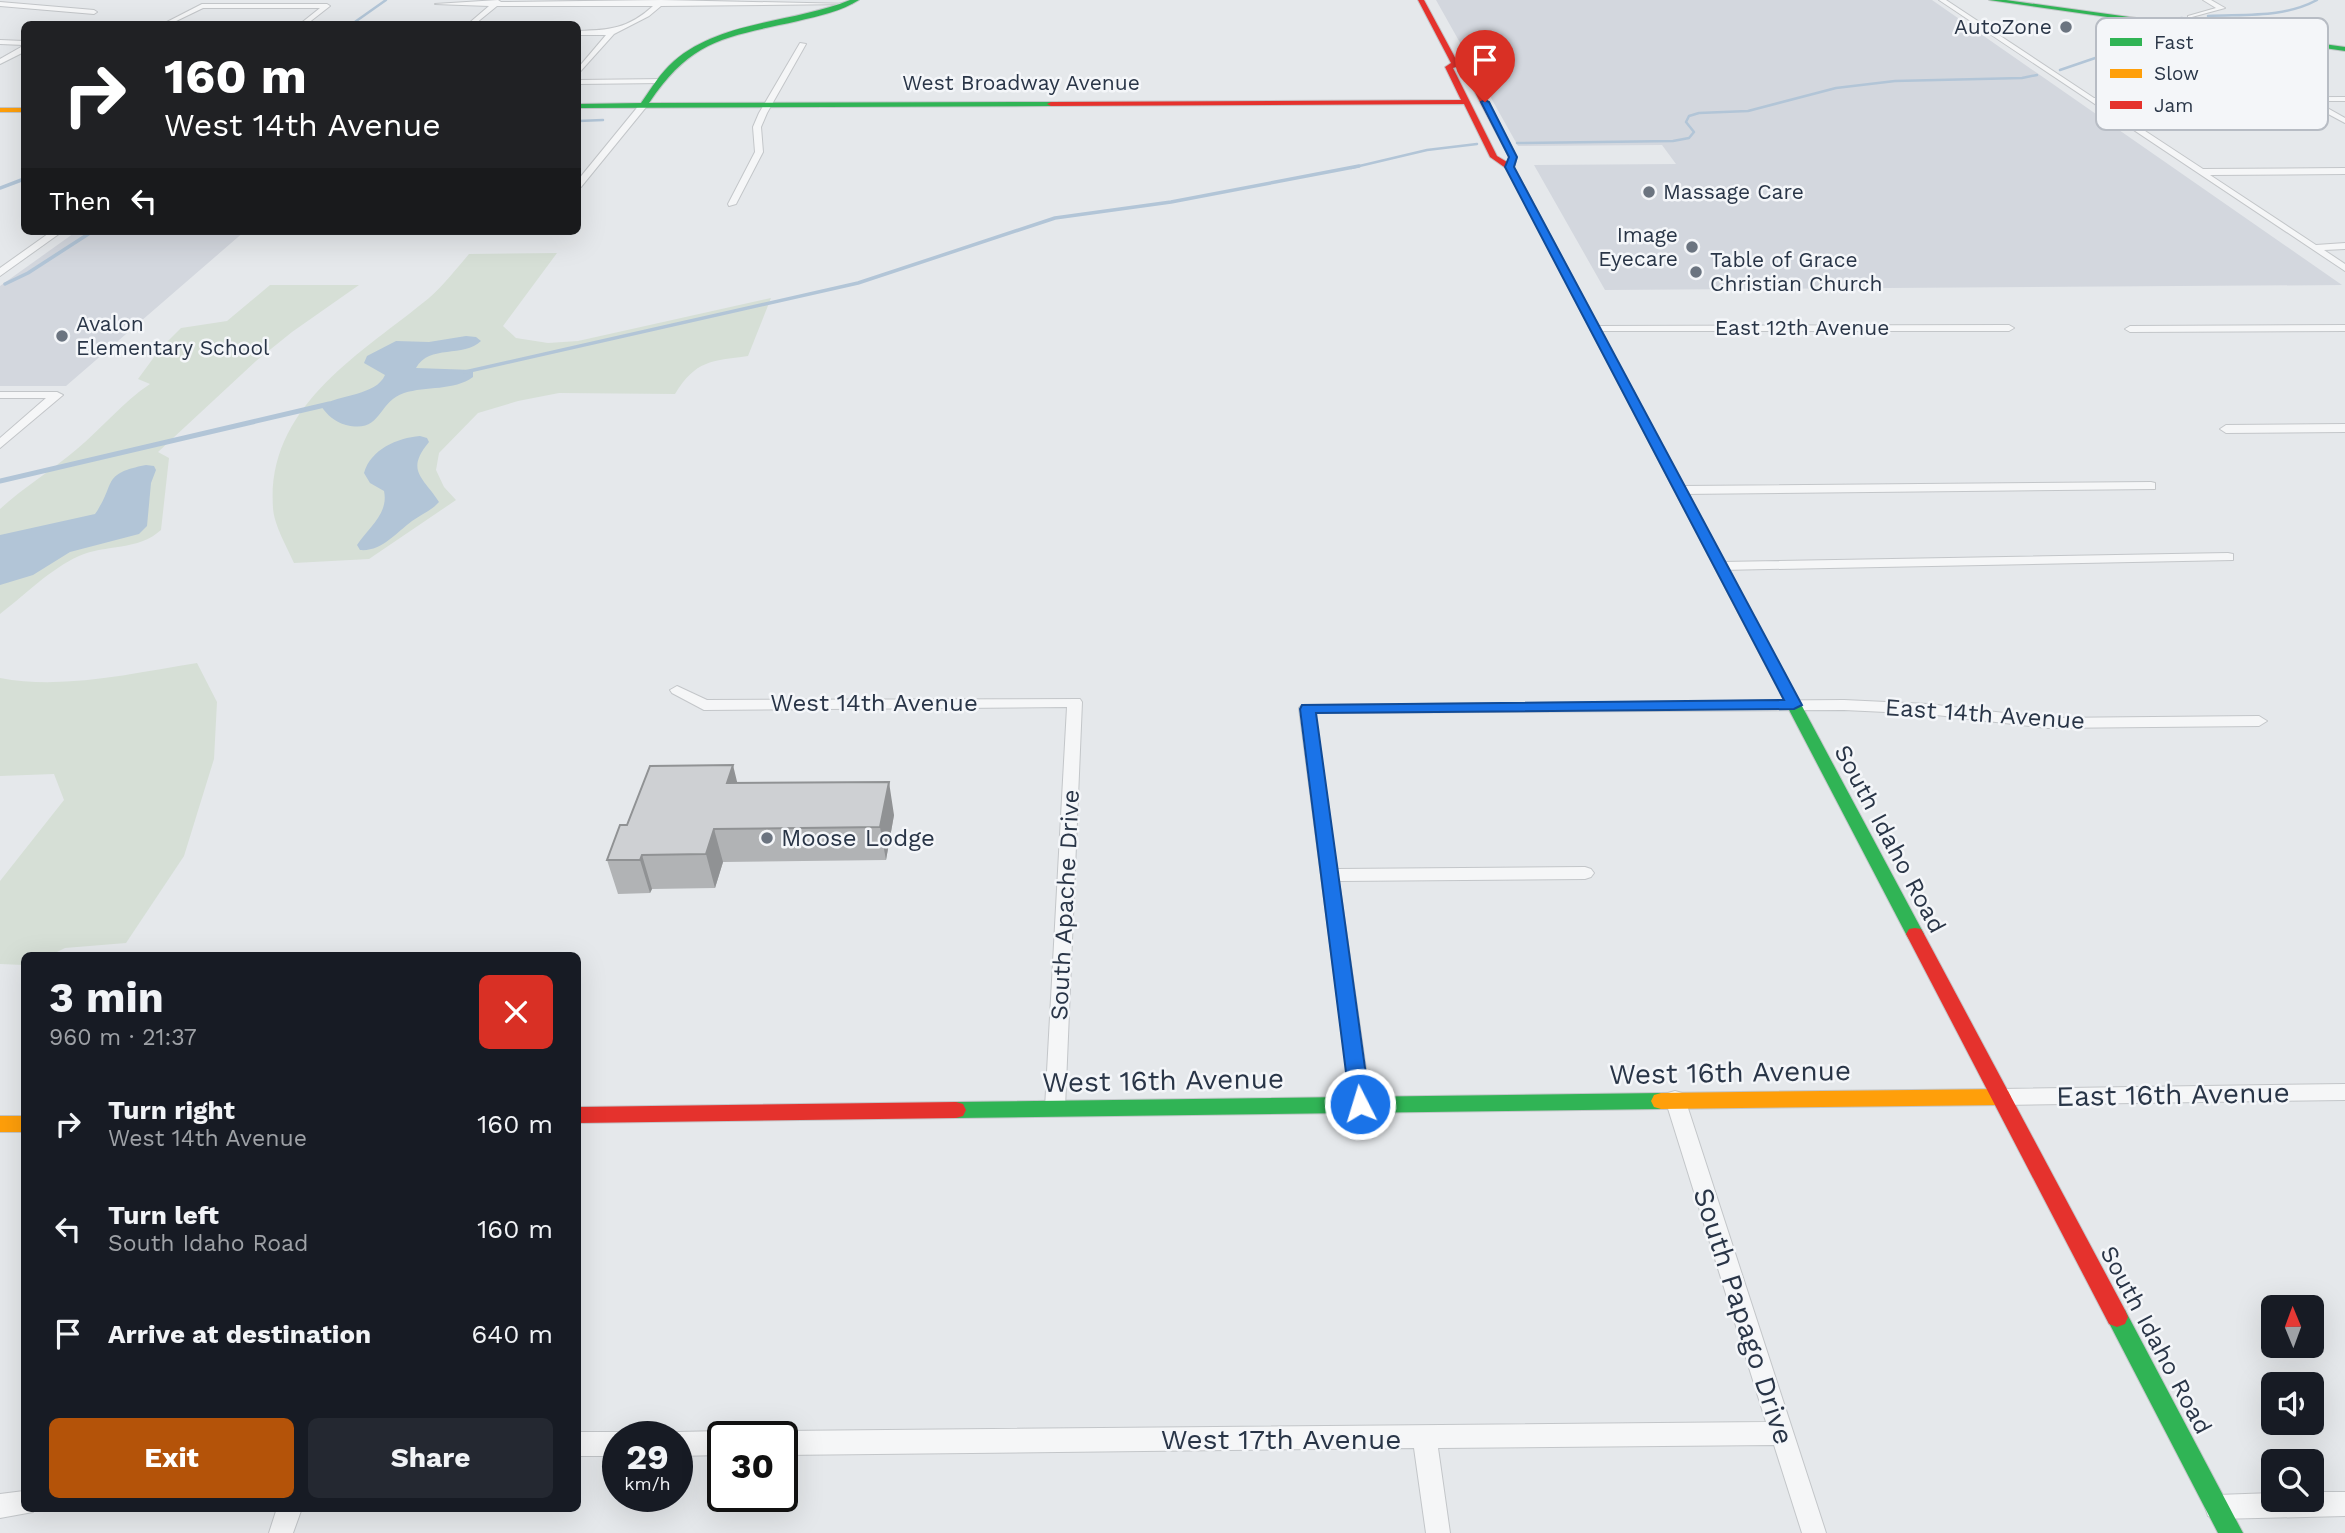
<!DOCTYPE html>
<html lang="en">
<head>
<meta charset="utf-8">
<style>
  body { margin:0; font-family:"Work Sans",sans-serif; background:#242831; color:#f1f3f6; height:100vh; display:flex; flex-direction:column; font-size:26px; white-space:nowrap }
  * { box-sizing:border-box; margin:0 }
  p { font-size:23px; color:#9ea1a6 }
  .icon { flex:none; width:38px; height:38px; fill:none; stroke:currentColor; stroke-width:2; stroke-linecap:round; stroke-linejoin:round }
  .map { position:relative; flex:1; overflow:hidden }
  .drawer { position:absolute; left:21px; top:952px; width:560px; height:560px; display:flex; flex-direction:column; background:#171b24; border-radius:10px; box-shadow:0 7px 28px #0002 }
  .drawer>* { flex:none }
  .guide { position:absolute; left:21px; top:21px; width:560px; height:214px; border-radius:10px; box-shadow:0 7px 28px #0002; background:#202124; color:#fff; overflow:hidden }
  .needle { width:46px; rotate:359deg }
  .fabs { position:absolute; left:2261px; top:1295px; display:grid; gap:14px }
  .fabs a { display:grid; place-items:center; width:63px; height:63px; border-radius:10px; background:#171b24; box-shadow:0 7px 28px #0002; font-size:35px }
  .speed { position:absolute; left:602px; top:1421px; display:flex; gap:14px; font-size:35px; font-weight:700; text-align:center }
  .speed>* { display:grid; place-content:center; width:91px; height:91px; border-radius:50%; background:#171b24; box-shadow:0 7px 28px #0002; line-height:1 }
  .speed small { font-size:18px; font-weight:400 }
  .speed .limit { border:4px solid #111; border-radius:10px; background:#fff; color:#111 }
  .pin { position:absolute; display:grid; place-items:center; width:60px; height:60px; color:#fff; margin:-72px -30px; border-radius:50% 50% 50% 0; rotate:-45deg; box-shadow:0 0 7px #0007 }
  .pin .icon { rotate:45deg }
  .me { position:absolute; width:77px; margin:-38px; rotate:355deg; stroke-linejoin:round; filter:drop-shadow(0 0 5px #0008) }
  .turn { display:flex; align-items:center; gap:24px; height:147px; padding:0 28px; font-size:32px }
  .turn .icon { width:91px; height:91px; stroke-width:2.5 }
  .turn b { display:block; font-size:49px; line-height:60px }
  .then { display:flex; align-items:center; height:66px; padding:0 28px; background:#0003; gap:14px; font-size:26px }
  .round { display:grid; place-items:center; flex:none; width:74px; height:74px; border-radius:10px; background:#242831 }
  .head { display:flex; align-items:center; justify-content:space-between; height:119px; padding:0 28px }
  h1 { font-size:42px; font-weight:700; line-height:52px }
  .cta { display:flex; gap:14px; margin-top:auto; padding:14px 28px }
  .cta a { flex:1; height:80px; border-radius:10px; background:#b45309; color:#fff; font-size:28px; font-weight:700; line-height:80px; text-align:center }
  .cta a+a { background:#242831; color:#f1f3f6 }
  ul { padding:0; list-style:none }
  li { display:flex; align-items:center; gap:21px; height:105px; padding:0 28px }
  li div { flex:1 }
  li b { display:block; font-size:26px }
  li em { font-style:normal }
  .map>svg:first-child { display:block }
  .built { fill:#d3d7de }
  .green { fill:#d6dfd6 }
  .water { fill:#b2c5d7 }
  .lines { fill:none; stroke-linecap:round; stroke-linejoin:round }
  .stream-far2 { stroke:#b2c5d7; stroke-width:2.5 }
  .stream-far1 { stroke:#b2c5d7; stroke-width:3.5 }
  .stream { stroke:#b2c5d7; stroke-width:5 }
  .street-casing { stroke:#c3c6c9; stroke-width:2 }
  .fast-casing { stroke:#c3c6c9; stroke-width:2 }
  .slow-casing { stroke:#c3c6c9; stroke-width:2 }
  .jam-casing { stroke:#c3c6c9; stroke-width:2 }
  .street { fill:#f5f6f7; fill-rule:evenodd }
  .fast { fill:#30b455; fill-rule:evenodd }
  .slow { fill:#ff9f0a; fill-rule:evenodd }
  .jam { fill:#e5322d; fill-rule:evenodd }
  .wall { fill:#b1b3b5 }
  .shaded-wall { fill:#909294 }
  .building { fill:#ced0d3; stroke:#909294; stroke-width:2 }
  .route { fill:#1a73e8; stroke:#114b97; stroke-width:2 }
  .poi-dot { fill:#6b7480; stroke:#f4f6f9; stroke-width:2.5 }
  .labels { text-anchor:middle; stroke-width:5; stroke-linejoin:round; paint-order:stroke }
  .far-poi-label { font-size:21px; fill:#293547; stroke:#f4f6f9; text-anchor:start }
  .far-street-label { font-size:21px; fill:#293547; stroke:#f4f6f9 }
  .street-label { font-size:24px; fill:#293547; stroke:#f4f6f9 }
  .poi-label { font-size:24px; fill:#293547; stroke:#f4f6f9; text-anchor:start }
  .near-street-label { font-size:28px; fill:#293547; stroke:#f4f6f9 }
  .key { fill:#f4f6f9; stroke:#b7bcc4; stroke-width:2 }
  .key-label { font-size:19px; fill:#293547 }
</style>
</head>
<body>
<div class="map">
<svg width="2345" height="1533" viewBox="0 0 2345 1533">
  <rect width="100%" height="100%" fill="#e5e8eb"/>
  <path class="built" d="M1436 0H1932L2342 285 1605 290 1534 165 1676 164 1662 145 1518 146Z
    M77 231H245L66 386H0V286Z"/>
  <path class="green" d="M557 253 503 326 516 338 548 343 578 341 771 298 748 356C711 361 696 360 675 394L559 393 518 401 478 413 439 453 436 470 444 487 456 500 369 559 294 563C287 547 274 525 273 508 266 406 361 354 429 298 444 285 456 269 469 254Z
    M270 285H359L292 332 256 361 158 452 169 458 161 530C138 551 106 544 79 556 50 569 25 595 0 614V509C24 487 52 470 77 449 102 428 123 402 150 384L138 379 160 349 181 328 227 321Z
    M197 663 217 702 214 759 184 856 126 943 65 948 51 955 24 956V965L0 964V881L64 800 54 774 0 776V678C64 690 133 673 197 663Z"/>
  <path class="water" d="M466 336 476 337 481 341C464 358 429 344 416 368L473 370V377C454 391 426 386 404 393 377 402 382 434 346 425 335 422 327 415 321 406 339 394 376 396 385 375L364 363 367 356 396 341 429 342Z
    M420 436 427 438 429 442C405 471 423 477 439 502 431 511 422 514 412 521 396 533 381 552 360 550L357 545C368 528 389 514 384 491L370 483 364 473C371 449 397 438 420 436Z
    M146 465 154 466 156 470 151 483 147 526 139 534 70 552 33 575 0 585V535L95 514C117 483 100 474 146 465Z"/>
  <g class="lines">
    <path class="stream-far2" d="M2208 16C2245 14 2284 18 2317 0
      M2159 21 2182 18
      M352 24 386 0
      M2060 70 2104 55 2101 49 2111 32 2153 28 2157 25
      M578 121 603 120
      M1517 143 1673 141 1689 138 1694 132 1686 122 1689 116 1699 113 1748 111 1836 88 1895 81 2022 78 2037 75
      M1351 168 1427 150 1477 144"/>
    <path class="stream-far1" d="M0 188 24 179
      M5 284 28 273 93 231
      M465 372 858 283 1055 218 1171 202 1359 166"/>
    <path class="stream" d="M0 481 329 404"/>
    <defs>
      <path id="street" d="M498 0 501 2 661 0 852 4 661 6 649 16 614 34 578 74V68L606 35H578V31C609 30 628 29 653 6H497L475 24H468L489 6 435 4Z
        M1939 0H1946L2094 98 2345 97V101H2315L2345 118V123L2304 101 2101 102 2203 169 2345 168V174L2210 175 2316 245 2345 243V249L2324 250 2345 264V271Z
        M2203 0H2211L2225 8 2188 18V16L2216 8Z
        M0 2 94 10 97 12 94 14 0 6Z
        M202 4H327L330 6 307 24H300L320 8H203L170 24H163Z
        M0 40 24 41V45L0 44Z
        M800 43 806 44 767 113 761 127 763 152 736 204 729 206 728 204 755 152 753 127 759 113Z
        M21 47H24V52L0 64V59Z
        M665 79 662 83 578 84V80Z
        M640 104 647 106 581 187H578V180Z
        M52 231H63L0 276V268Z
        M2345 325V331L2130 332 2125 329 2130 326Z
        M1595 326 2009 325 2014 328 2009 331H1591L1590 329Z
        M0 392H57L63 395 0 448V438L46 398H0Z
        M2345 424V432L2226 433 2220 429 2226 425Z
        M2151 482 2155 483V489L1681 494 1675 490 1681 486Z
        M2228 553 2233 554V560L1721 570 1714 566 1721 562Z
        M677 686 707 700 1080 699 1082 702 1065 1108 1062 1114 1055 1116 1048 1114 1045 1108 1067 707 704 710 672 693 670 690Z
        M1844 700 1928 704 2047 718 2259 716 2267 721 2259 726 2047 728 1928 714 1844 710 1315 713 1337 869 1585 867 1591 869 1594 873 1591 877 1585 879 1339 881 1371 1104 1368 1110 1361 1112 1354 1110 1351 1104 1299 708 1302 705Z
        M2345 1084V1100L2001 1105 1994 1103 1991 1097 1994 1091 2001 1089Z
        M1675 1091 1682 1093 1685 1099 1826 1533H1802L1774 1445 1438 1448 1450 1533H1426L1414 1448 782 1455V1437H773L782 1431 1766 1422 1665 1099 1668 1093Z
        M723 1431 732 1437H723V1455L677 1456V1437H668L677 1432Z
        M578 1432H618L627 1437H618V1456H578Z
        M24 1491V1508H34L33 1512 0 1518V1494Z
        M2312 1492H2345V1516L2217 1519 2208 1516 2205 1507 2208 1498 2217 1495 2273 1493V1500H2312Z
        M277 1508H302L293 1533H269Z"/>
      <path id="fast" d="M850 0H859C842 11 819 16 798 21 727 37 692 38 649 103L1051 102 1055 104 1051 106 578 108V104L641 103C651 89 660 73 674 61 722 20 794 23 850 0Z
        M1989 0H2006L2345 47V51Z
        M1602 339 1607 342 1924 934 1921 939H1909L1906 934 1597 342Z
        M1661 1093 1668 1095 1671 1101 1668 1107 1661 1109 956 1118 949 1116 946 1110 949 1104 956 1102Z
        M2117 1307 2125 1310 2243 1533H2218L2106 1317 2109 1310Z"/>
      <path id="slow" d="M0 108H24V112H0Z
        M2001 1089 2008 1091 2011 1097 2008 1103 2001 1105 1661 1109 1654 1107 1651 1101 1654 1095 1661 1093Z
        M0 1116H24V1132H0Z"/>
      <path id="jam" d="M1418 0H1424L1458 63 1469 67 1517 157 1514 167 1607 342 1606 344 1597 342 1507 169 1490 157 1464 104 1051 106 1047 104 1051 102 1461 100 1445 67 1451 63ZM1456 67 1462 68 1509 157 1507 162 1497 156 1453 68Z
        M1915 928 1921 929 1924 934 2125 1310 2128 1317 2125 1324 2117 1327 2109 1324 1906 934 1909 929Z
        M956 1102 963 1104 966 1110 963 1116 956 1118 578 1123V1107Z"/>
    </defs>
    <use href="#street" class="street-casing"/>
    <use href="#fast" class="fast-casing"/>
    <use href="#slow" class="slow-casing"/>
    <use href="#jam" class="jam-casing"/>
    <use href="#street" class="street"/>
    <use href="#fast" class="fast"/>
    <use href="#slow" class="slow"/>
    <use href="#jam" class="jam"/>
  </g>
  <path class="wall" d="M738 783 894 815 886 860 723 862 715 888 652 889 650 893 618 894 607 860 627 825Z"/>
  <path class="shaded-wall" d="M733 765 741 798 727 783Z
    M889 782 894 815 886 860 880 827Z
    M714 829 723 862 715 888 706 854Z
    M642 855 652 889 650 893 640 860Z"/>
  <path class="building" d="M733 765 727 783 889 782 880 827 714 829 706 854 642 855 640 860H607L620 825H627L650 766Z"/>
  <path class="route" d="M1485 100 1489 102 1517 157 1514 167 1802 705 1794 709 1316 713 1370 1104 1368 1110 1360 1112 1353 1110 1350 1104 1300 709 1302 705 1784 700 1505 167 1509 157 1481 102Z"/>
  <g class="poi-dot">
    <circle cx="2066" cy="27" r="7"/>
    <circle cx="1649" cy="192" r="7"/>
    <circle cx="1692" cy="247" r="7"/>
    <circle cx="1696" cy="272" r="7"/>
    <circle cx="62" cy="336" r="7"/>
    <circle cx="767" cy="838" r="7"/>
  </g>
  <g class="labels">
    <g class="far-poi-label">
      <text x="2052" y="34" text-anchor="end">AutoZone</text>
      <text x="1663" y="199">Massage Care</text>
      <text x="1678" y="242" text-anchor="end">Image<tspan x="1678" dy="24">Eyecare</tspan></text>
      <text x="1710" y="267">Table of Grace<tspan x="1710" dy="24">Christian Church</tspan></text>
      <text x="76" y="331">Avalon<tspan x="76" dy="24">Elementary School</tspan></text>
    </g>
    <g class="far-street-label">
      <text x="1021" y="90">West Broadway Avenue</text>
      <text x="1802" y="335">East 12th Avenue</text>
    </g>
    <g class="street-label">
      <text x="874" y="711">West 14th Avenue</text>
      <text transform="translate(1985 714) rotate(4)" y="8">East 14th Avenue</text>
      <text transform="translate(1890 839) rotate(62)" y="8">South Idaho Road</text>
      <text transform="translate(1065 905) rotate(-87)" y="8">South Apache Drive</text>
      <text transform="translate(2156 1340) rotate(62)" y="8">South Idaho Road</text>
    </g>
    <g class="poi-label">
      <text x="781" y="846">Moose Lodge</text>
    </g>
    <g class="near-street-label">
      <text transform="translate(1730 1072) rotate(-1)" y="10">West 16th Avenue</text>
      <text transform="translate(1163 1080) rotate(-1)" y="10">West 16th Avenue</text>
      <text transform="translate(2173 1094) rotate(-1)" y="10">East 16th Avenue</text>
      <text transform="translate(1744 1316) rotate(72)" y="10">South Papago Drive</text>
      <text x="1281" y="1449">West 17th Avenue</text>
    </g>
  </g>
  <rect x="2096" y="18" width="232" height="112" rx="10" class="key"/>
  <rect x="2110" y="38" width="32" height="8" fill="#30b455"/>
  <rect x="2110" y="69" width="32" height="9" fill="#ff9f0a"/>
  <rect x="2110" y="101" width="32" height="8" fill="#e5322d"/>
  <g class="key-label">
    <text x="2154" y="49">Fast</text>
    <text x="2154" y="80">Slow</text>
    <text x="2154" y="112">Jam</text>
  </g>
</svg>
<div class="fabs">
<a><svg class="needle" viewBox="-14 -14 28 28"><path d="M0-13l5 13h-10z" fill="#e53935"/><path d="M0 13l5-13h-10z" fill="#9ea1a6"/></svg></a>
<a><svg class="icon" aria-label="sound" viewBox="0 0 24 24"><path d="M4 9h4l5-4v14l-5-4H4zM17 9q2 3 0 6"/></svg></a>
<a><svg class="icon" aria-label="search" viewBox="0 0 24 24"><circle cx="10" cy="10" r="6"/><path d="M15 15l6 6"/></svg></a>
</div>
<div class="speed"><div>29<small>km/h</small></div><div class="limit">30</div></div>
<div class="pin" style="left:1485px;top:102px;background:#d93025"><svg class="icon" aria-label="arrive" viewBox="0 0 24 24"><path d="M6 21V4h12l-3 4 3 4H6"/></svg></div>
<svg class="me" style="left:1360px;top:1104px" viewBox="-20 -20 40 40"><circle r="17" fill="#1a73e8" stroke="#fff" stroke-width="3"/><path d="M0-11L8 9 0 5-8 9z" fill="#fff"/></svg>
<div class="guide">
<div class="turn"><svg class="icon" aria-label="right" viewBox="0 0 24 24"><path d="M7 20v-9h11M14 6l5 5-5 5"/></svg><div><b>160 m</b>West 14th Avenue</div></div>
<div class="then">Then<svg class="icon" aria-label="left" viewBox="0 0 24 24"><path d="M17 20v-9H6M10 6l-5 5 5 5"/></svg></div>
</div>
<section class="drawer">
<div class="head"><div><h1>3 min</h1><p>960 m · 21:37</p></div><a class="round" style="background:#d93025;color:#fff"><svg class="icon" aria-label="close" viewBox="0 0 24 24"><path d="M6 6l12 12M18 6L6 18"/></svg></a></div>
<ul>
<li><svg class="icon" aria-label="right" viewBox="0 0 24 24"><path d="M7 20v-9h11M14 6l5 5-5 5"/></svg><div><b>Turn right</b><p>West 14th Avenue</p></div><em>160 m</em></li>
<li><svg class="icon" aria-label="left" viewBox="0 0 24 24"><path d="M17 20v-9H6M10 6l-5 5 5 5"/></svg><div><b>Turn left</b><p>South Idaho Road</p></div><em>160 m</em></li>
<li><svg class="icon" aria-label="arrive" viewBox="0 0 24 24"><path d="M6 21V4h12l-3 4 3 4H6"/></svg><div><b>Arrive at destination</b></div><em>640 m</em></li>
</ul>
<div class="cta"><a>Exit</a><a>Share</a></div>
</section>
</div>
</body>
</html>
